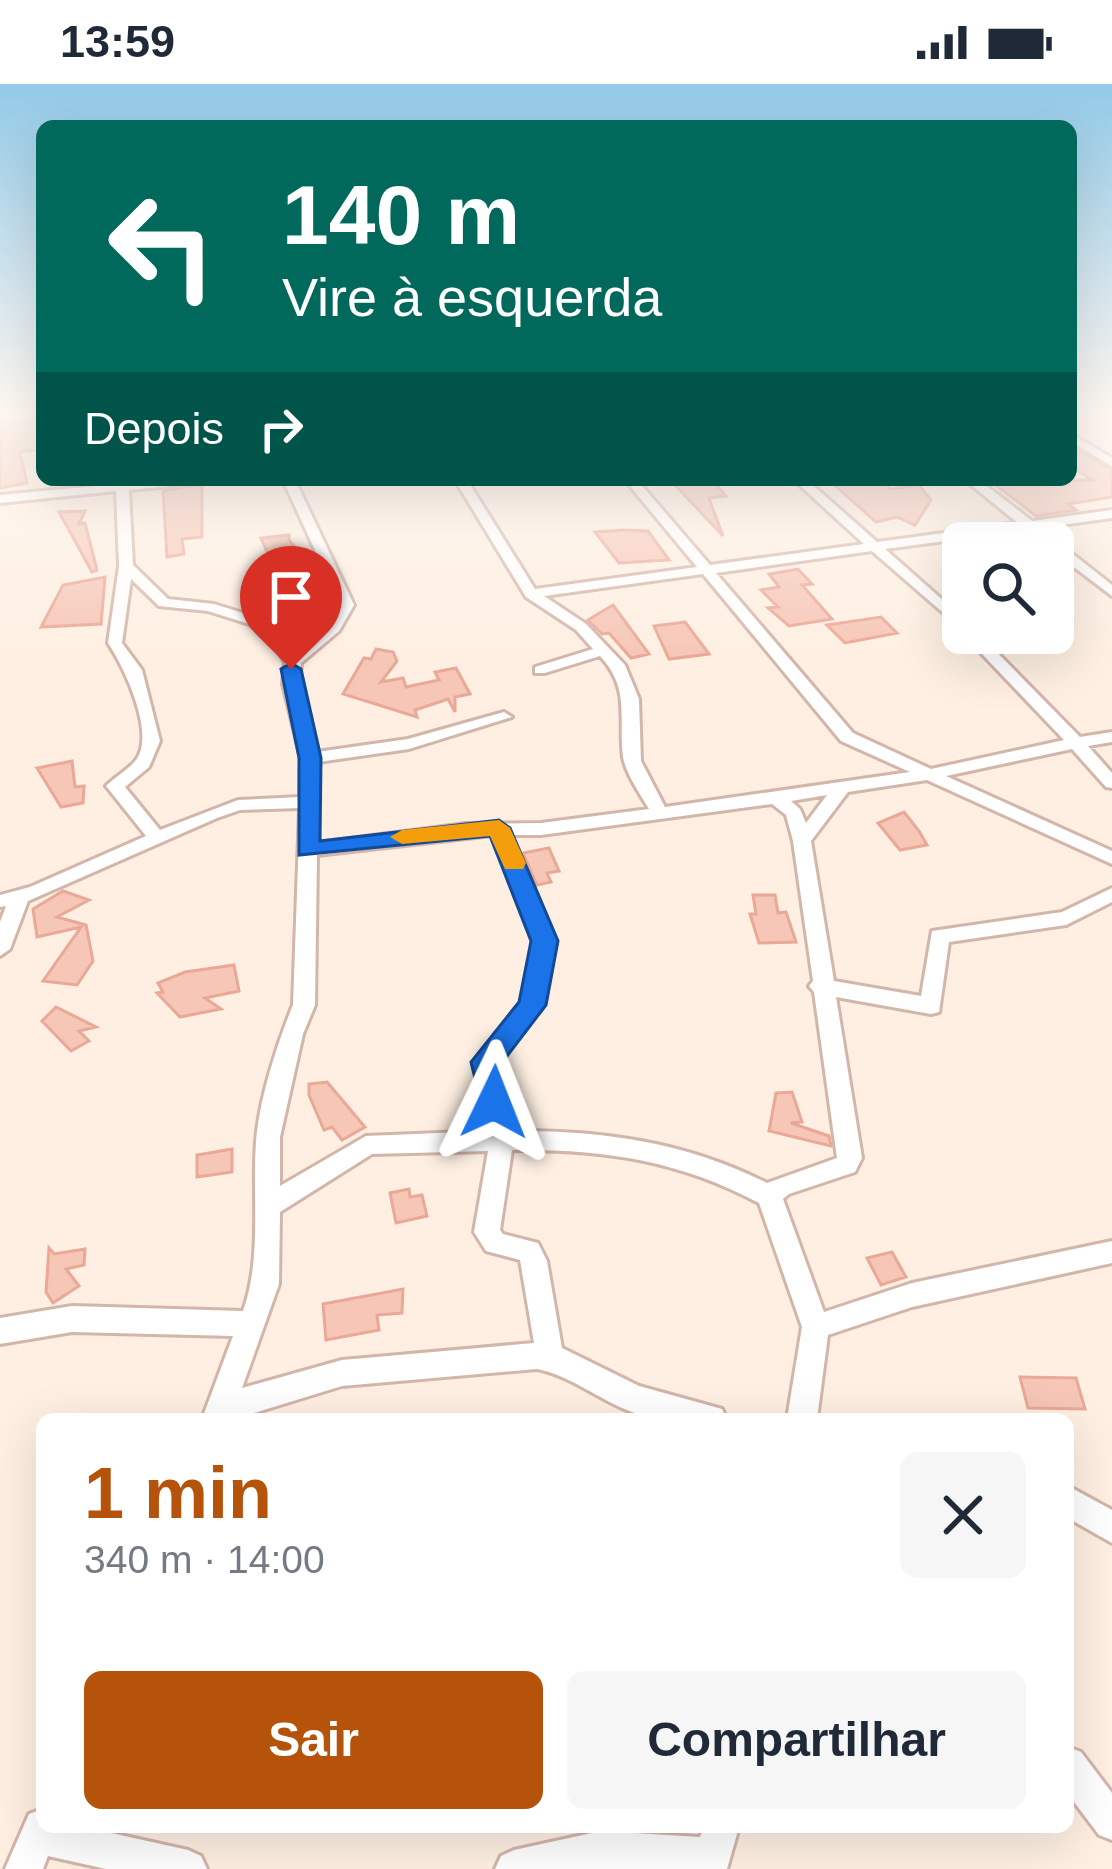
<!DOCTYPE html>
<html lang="pt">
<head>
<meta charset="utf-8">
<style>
  body { margin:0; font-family:Arial,sans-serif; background:#f6f6f7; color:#1f2937; height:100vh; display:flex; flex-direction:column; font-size:45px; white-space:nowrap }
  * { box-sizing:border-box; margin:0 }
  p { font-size:39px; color:#747a83 }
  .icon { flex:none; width:66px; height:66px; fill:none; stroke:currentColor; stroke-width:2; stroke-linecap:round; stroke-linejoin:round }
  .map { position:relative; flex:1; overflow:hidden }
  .panel { position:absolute; left:36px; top:1329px; width:1038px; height:420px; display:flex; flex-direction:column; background:#fff; border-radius:18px; box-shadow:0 12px 48px #0002 }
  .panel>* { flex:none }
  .top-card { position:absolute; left:36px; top:36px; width:1041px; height:366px; border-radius:18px; box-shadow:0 12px 48px #0002; background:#00695c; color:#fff; overflow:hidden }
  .fabs { position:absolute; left:942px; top:438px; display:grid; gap:24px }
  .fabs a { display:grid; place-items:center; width:132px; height:132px; border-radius:18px; background:#fff; box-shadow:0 12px 48px #0002; font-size:60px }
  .pin { position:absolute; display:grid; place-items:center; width:102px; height:102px; color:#fff; margin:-123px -51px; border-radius:50% 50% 50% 0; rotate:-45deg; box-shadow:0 0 12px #0007 }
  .pin .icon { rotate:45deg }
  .me { position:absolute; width:132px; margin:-66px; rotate:2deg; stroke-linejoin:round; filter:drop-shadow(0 0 9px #0008) }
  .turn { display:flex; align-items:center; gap:42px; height:252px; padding:0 48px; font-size:54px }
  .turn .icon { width:156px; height:156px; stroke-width:2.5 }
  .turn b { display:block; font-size:84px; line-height:102px }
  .then { display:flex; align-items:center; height:114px; padding:0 48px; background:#0003; gap:24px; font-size:45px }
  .round { display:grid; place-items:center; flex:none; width:126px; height:126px; border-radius:18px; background:#f6f6f7 }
  .headline { display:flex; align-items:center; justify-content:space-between; height:204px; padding:0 48px }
  h1 { font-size:72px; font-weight:800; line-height:90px; color:#b45309 }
  .button { display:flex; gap:24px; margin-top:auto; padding:24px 48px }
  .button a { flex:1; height:138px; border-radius:18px; background:#b45309; color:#fff; font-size:48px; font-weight:800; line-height:138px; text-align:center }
  .button a+a { background:#f6f6f7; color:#1f2937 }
  .status { display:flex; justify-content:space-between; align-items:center; height:84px; padding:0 60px; background:#fff; direction:ltr }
  .status svg { height:33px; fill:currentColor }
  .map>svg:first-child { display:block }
  .building { fill:#f6c6b7; stroke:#eaa896; stroke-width:3 }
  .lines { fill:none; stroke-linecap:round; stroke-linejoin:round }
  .minor-casing { stroke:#d3b6aa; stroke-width:6 }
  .minor { fill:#fff; fill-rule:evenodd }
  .route { fill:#1a73e8; stroke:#114b97; stroke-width:3 }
  .slow { fill:#f59e0b }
</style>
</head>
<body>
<div class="status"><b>13:59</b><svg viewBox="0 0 49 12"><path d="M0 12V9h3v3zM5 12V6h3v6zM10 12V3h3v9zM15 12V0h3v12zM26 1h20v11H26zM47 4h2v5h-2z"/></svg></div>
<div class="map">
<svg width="1112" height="1785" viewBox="0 0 1112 1785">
  <rect width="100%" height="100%" fill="#feefe2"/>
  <path class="building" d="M42 337V365L20 368 27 399 0 404V338Z
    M1071 363 1112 386V413L1068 420 1076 426 1036 432 989 396H1092L1071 382Z
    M713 396 726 412 709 414 723 452 673 399Z
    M829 396H881L891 405 919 401 931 416 915 441 897 433 876 438Z
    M202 400V453L182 455 184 470 167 473 163 407Z
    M85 427 79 440 85 439 97 486 92 488 59 428Z
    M624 446 648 447 669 476 619 479 595 448Z
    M289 451V456L317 490 280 497 261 454Z
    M798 485 812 500 802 501 832 535 789 542 768 524 778 523 761 506 779 503 769 490Z
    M105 493 101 540 41 543 63 501Z
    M613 521 649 570 631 574 609 549 602 550 588 536Z
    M881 533 897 549 845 559 827 541Z
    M685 538 709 570 669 575 654 542Z
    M376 565 393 568 397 577 381 598 403 594 406 603 439 596 435 588 456 584 470 610 455 613V628L448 615 415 626 417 633 343 610 364 574 371 575Z
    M72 677 75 703 84 702 83 719 61 723 37 684Z
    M904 728 919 747 927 761 900 766 878 739Z
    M549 764 559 787 547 789 551 798 537 801 523 769Z
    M63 807 89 816 57 833 86 841 93 877 77 901 43 897 81 843 37 853 33 825Z
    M753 811H775L778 829 786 828 796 858 759 859 750 830H756Z
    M234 881 239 907 205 914 221 925 180 933 157 909 163 908 158 899 185 888Z
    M56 923 96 943 79 947 89 957 71 967 42 937Z
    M327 998 365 1043 342 1056 332 1043 324 1046 309 1011V1000Z
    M792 1008 802 1038 791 1039 829 1052 831 1062 769 1047 776 1009Z
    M232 1065V1088L197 1093V1071Z
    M409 1105 410 1113 422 1111 427 1132 396 1139 390 1109Z
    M49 1164 54 1170 85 1165 84 1181 66 1185 79 1202 53 1219 46 1208Z
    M892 1168 906 1193 881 1201 867 1174Z
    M403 1205 402 1229 377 1231 379 1246 326 1256 323 1220Z
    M1020 1293 1076 1294 1085 1325 1028 1324Z"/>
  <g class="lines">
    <defs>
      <path id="minor" d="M1071 350 1112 374V382L1071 358Z
        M116 396 128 399 198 396 192 400 129 406 133 481 168 515 214 520 259 534 277 544 328 540 340 521 283 396H295L354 521 339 547 301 579 299 600 317 668 408 655 504 628 512 633 409 665 318 678 317 759 466 740 541 739 649 725C640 710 626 690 623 673 618 634 631 605 600 572L545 589H535V583L593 565 576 546 526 513 455 396H467L535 505 697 483 625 396H637L710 481 864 460 794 396H807L877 458 1018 439 965 396H979L1032 437 1112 426V434L1040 444 1112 501V512L1053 467V459H1044L1027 446 885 465 963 534V546L872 467 716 489 853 649 931 685 1064 656 965 552 963 549V548L978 549 1080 653 1112 648V658L1088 662 1112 689V704L1106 703 1072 665 946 692 1112 767V780L927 696 848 708 811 757 834 897 921 912 932 847 1062 828 1112 804V818L1066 841 949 858 939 928 931 930 836 913 862 1074 855 1088 789 1110 783 1115 824 1228 912 1199 1112 1157V1179L912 1223 828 1251 817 1335H787L802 1243 759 1119C678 1076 603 1065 512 1066L500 1146 503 1150 538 1159 547 1177 562 1264 639 1302 722 1325 727 1335C695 1335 662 1339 632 1328 599 1316 572 1292 537 1285L342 1302 234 1335H202L233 1252 72 1248 0 1260V1234L72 1222 243 1227C262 1174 252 1114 256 1058 259 1016 277 960 293 921L300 724 240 726 217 734 28 817 10 865 0 872V838L6 822 0 823V811L30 803 146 752 106 702C115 693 128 686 136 676 156 649 124 583 108 559L119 482 116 407 0 419V411L116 400ZM703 490 841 657 910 688 665 723 641 677 639 615 625 581 586 540 544 512ZM131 495 159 522 208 527 249 540 269 552 285 578 283 600 301 674 300 713 238 716 160 746 125 703 149 683 160 657 142 586 122 559ZM319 550 295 569 284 553ZM827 711 806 739 800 725 791 717ZM772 720 786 731 793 757 813 897 809 902 814 908 837 1074 767 1099C686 1058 601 1046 511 1047L498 980 544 921 555 857 511 751H541ZM493 751 535 857 523 919 475 978 487 1047 366 1052 280 1102V1053L303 950 315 921 317 771ZM488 1067 474 1148 486 1167 520 1176 534 1259 342 1276 242 1304 279 1200 280 1128 372 1070Z
        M1068 1402 1112 1426V1459L1068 1434Z
        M1068 1663 1081 1668 1112 1709V1756L1099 1751 1068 1710Z
        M42 1725V1743H84L188 1766 201 1772 207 1785H106L48 1772 43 1785H5L29 1730Z
        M703 1743H739L727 1785H495L501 1772 514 1766 601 1747 700 1753Z"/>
    </defs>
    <use href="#minor" class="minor-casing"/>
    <use href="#minor" class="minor"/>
  </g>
  <linearGradient id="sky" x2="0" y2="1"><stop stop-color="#93cae8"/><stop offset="0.57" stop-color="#fff8f2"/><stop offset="1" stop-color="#fff8f2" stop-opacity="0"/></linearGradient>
  <rect width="1112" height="575" fill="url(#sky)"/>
  <path class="route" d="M291 579 301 585 321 674 320 757 499 736 510 744 558 857 546 921 501 980 509 1018 504 1027H483L471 978 519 918 531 857 490 752 299 771V674L281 585Z"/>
  <path class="slow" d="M499 736 510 744 526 779 523 785H505L490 752 402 760 390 753 402 746Z"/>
</svg>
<div class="fabs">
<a><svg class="icon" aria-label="search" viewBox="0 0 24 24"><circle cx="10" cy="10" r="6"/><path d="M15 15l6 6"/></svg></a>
</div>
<div class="pin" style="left:291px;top:585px;background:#d93025"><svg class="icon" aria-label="arrive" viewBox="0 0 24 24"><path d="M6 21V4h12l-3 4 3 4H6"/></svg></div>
<svg class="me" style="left:494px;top:1018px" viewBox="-20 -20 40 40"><path d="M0-17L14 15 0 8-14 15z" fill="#1a73e8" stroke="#fff" stroke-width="4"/></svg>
<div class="top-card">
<div class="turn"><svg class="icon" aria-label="left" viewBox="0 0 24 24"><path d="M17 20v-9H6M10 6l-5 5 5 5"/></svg><div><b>140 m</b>Vire à esquerda</div></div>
<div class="then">Depois<svg class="icon" aria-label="right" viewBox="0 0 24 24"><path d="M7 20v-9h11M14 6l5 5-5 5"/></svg></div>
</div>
<section class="panel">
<div class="headline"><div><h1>1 min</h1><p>340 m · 14:00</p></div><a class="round"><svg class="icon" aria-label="close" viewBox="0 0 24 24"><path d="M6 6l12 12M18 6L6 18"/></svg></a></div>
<div class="button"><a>Sair</a><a>Compartilhar</a></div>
</section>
</div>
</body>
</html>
